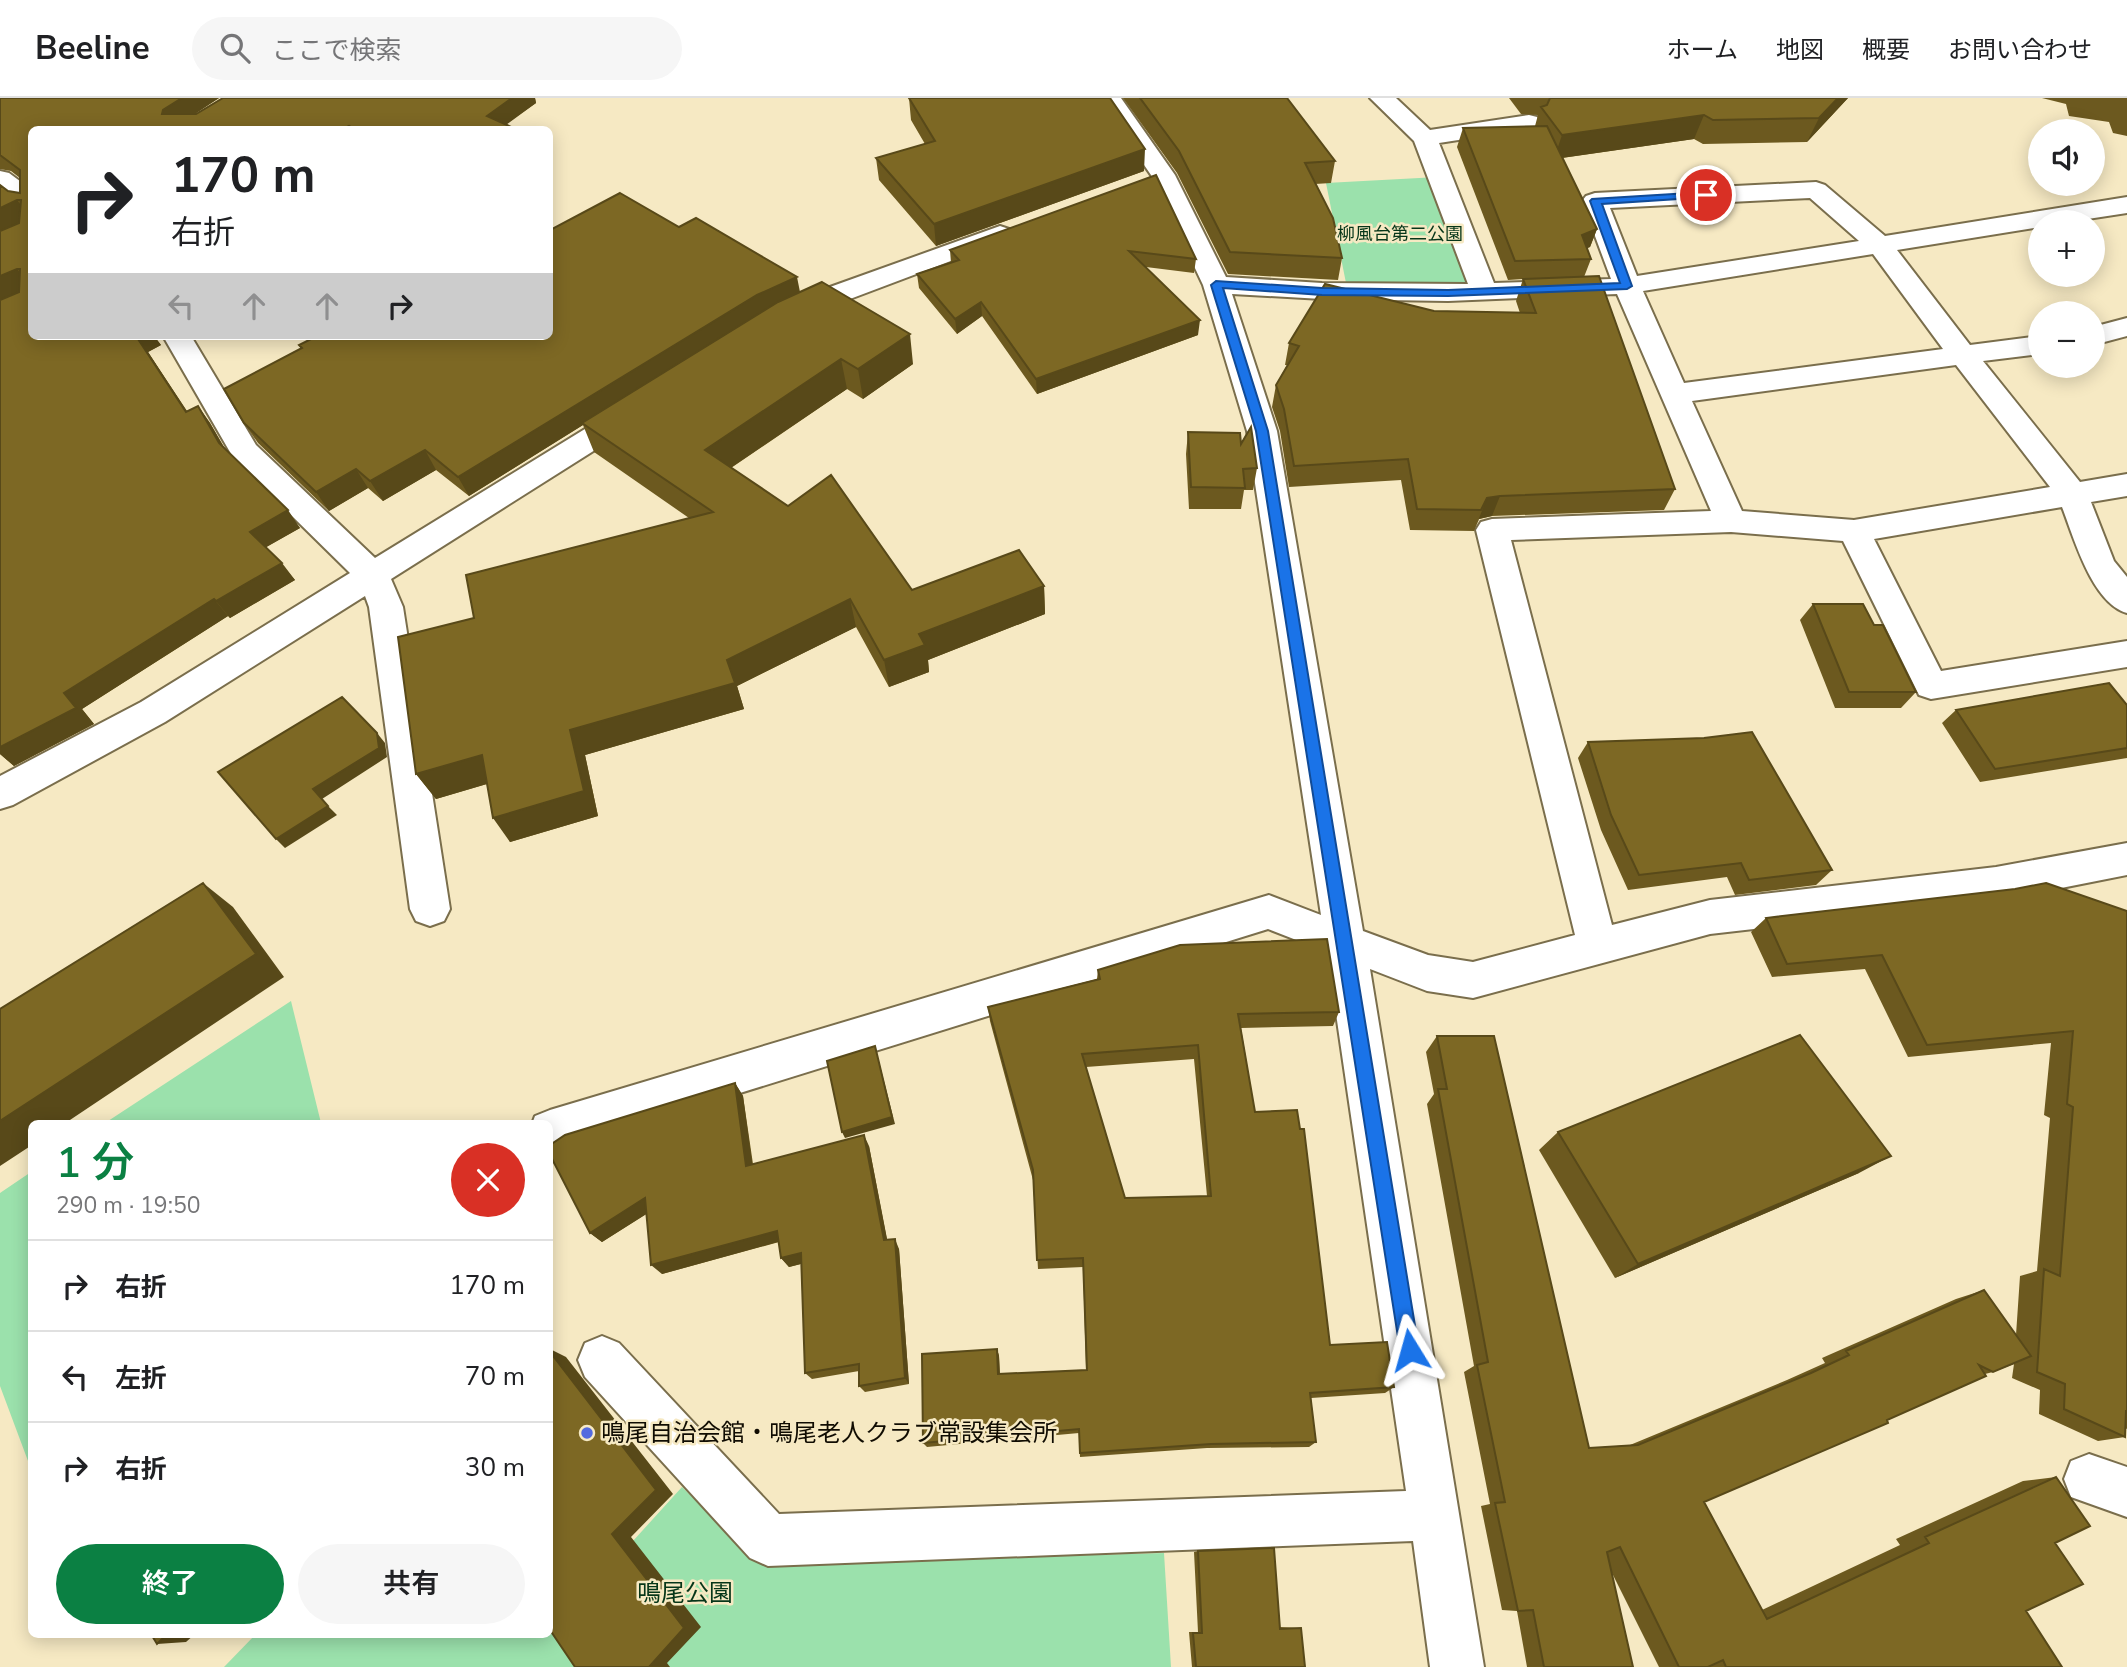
<!DOCTYPE html>
<html lang="ja">
<head>
<meta charset="utf-8">
<style>
  body { margin:0; font-family:"Nunito Sans","Noto Sans JP",sans-serif; background:#f6f6f6; color:#202124; height:100vh; display:flex; flex-direction:column; font-size:26px; white-space:nowrap }
  * { box-sizing:border-box; margin:0 }
  p { font-size:23px; color:#757577 }
  .icon { flex:none; width:38px; height:38px; fill:none; stroke:currentColor; stroke-width:2; stroke-linecap:round; stroke-linejoin:round }
  .map { position:relative; flex:1; overflow:hidden }
  .side { position:absolute; left:28px; top:1022px; width:525px; height:518px; display:flex; flex-direction:column; background:#fff; border-radius:10px; box-shadow:0 4px 18px #0003 }
  .side>* { flex:none }
  .top-card { position:absolute; left:28px; top:28px; width:525px; height:214px; border-radius:10px; box-shadow:0 4px 18px #0003; background:#fff; color:#202124; overflow:hidden }
  .controls { position:absolute; left:2028px; top:21px; display:grid; gap:14px }
  .controls a { display:grid; place-items:center; width:77px; height:77px; border-radius:50%; background:#fff; box-shadow:0 4px 18px #0003; font-size:35px }
  .pin { position:absolute; display:grid; place-items:center; width:60px; height:60px; color:#fff; margin:-30px; border:4px solid #fff; border-radius:50%; box-shadow:0 2px 7px #0007 }
  .me { position:absolute; width:77px; margin:-38px; rotate:352deg; stroke-linejoin:round; filter:drop-shadow(0 0 5px #0008) }
  .turn { display:flex; align-items:center; gap:24px; height:147px; padding:0 28px; font-size:32px }
  .turn .icon { width:91px; height:91px; stroke-width:2.5 }
  .turn b { display:block; font-size:49px; line-height:60px }
  .lanes { display:flex; align-items:center; height:66px; padding:0 28px; background:#0003; justify-content:center; gap:35px; direction:ltr }
  .lanes .off { opacity:.35 }
  .round { display:grid; place-items:center; flex:none; width:74px; height:74px; border-radius:37px; background:#f6f6f6 }
  .headline { display:flex; align-items:center; justify-content:space-between; height:119px; padding:0 28px }
  h1 { font-size:42px; font-weight:600; line-height:52px; color:#0b8043 }
  .primary-button { display:flex; gap:14px; margin-top:auto; padding:14px 28px }
  .primary-button a { flex:1; height:80px; border-radius:42px; background:#0b8043; color:#fff; font-size:28px; font-weight:600; line-height:80px; text-align:center }
  .primary-button a+a { background:#f6f6f6; color:#202124 }
  ul { padding:0; list-style:none }
  li { display:flex; align-items:center; gap:21px; height:91px; padding:0 28px; border-top:2px solid #e0e0e0 }
  li div { flex:1 }
  li b { display:block; font-size:26px }
  li em { font-style:normal }
  header { display:flex; align-items:center; gap:42px; box-sizing:border-box; height:98px; padding:0 35px; background:#fff; border-bottom:2px solid #e0e0e0 }
  header strong { font-size:33px }
  nav { display:flex; gap:38px; margin-inline-start:auto; font-size:24px }
  .search { width:490px; height:63px; background:#f6f6f6; display:flex; align-items:center; gap:18px; box-sizing:border-box; padding:0 24px; border-radius:38px; color:#757577; font-size:26px }
  .map>svg:first-child { display:block }
  .green { fill:#9be1ac }
  .lines { fill:none; stroke-linecap:round; stroke-linejoin:round }
  .minor-casing { stroke:#7a6e4c; stroke-width:4 }
  .minor { fill:#fff; fill-rule:evenodd }
  .wall { fill:#6c591f; fill-rule:evenodd }
  .shaded-wall { fill:#584919 }
  .building { fill:#7d6824; stroke:#584919; stroke-width:2; fill-rule:evenodd }
  .route { fill:#1a73e8; stroke:#114b97; stroke-width:2 }
  .poi-dot { fill:#536adf; stroke:#f6e9c3; stroke-width:2.5 }
  .labels { text-anchor:middle; stroke-width:5; stroke-linejoin:round; paint-order:stroke }
  .far-park-label { font-size:18px; fill:#063619; stroke:#f6e9c3 }
  .near-poi-label { font-size:24px; fill:#100c02; stroke:#f6e9c3; text-anchor:start }
  .near-park-label { font-size:24px; fill:#063619; stroke:#f6e9c3 }
</style>
</head>
<body>
<header>
<strong>Beeline</strong>
<div class="search"><svg class="icon" aria-label="search" viewBox="0 0 24 24"><circle cx="10" cy="10" r="6"/><path d="M15 15l6 6"/></svg>ここで検索</div>
<nav><a>ホーム</a><a>地図</a><a>概要</a><a>お問い合わせ</a></nav>
</header>
<div class="map">
<svg width="2127" height="1569" viewBox="0 0 2127 1569">
  <rect width="100%" height="100%" fill="#f6e9c3"/>
  <path class="green" d="M1438 79 1477 190H1347L1326 85Z
    M291 903 321 1025H105Z
    M31 1074V1371L0 1288V1095Z
    M682 1389 762 1466 1164 1455 1171 1569H224L255 1537 550 1536V1525L554 1530Z"/>
  <g class="lines">
    <defs>
      <path id="minor" d="M1089 0H1121L1175 77 1226 179 1322 185 1468 186 1414 43 1370 0H1396L1430 32 1529 17 1537 19 1541 24 1537 29 1529 31 1439 45 1494 185 1611 181 1582 103 1586 98 1595 95 1816 84 1825 87 1885 138 2127 99V115L2068 124H2040V129L1897 152 1970 247 2040 238V256L1983 263 2080 384 2127 376V398L2091 404 2114 463 2127 479V515C2092 505 2074 440 2062 409L1874 441 1941 573 2127 543V569L1931 601 1919 597 1843 443 1731 434 1511 442 1612 827 1710 802 1996 769 2127 745V777L1996 803 1710 836 1473 900 1427 893 1370 871 1484 1569H1430L1413 1443 768 1468 750 1460 585 1279 578 1262 585 1245 602 1238 619 1245 779 1416 1406 1393 1327 854 1268 831 550 1054V1026H532L535 1018 550 1012 1269 797 1321 817 1247 333 1203 187 1151 77 1104 9 1093 5ZM1810 100 1859 143 1637 178 1610 110ZM1873 156 1943 251 1684 285 1643 193ZM1232 196 1322 201 1448 203 1617 196 1711 413 1492 421 1481 424 1476 432 1575 837 1473 864 1428 857 1363 833 1277 333ZM1956 267 2050 389 1854 422 1742 413 1692 303Z
        M0 73 9 75 32 92V111L23 109 0 92Z
        M1000 128 1009 131 1013 136 1009 141 850 201 802 222 792 224 782 222 778 216 782 210 830 189Z
        M2127 220V238L2093 247V229Z
        M163 238H191L256 347 375 460 624 307 634 304 644 307 649 314 644 321 391 481 403 509 450 811 444 823 430 828 416 823 410 811 369 509 365 498 165 624 13 707 0 711V678L141 604 350 475 234 361Z
        M2089 1356 2127 1369V1419L2071 1399 2064 1381 2071 1363Z"/>
    </defs>
    <use href="#minor" class="minor-casing"/>
    <use href="#minor" class="minor"/>
  </g>
  <path class="wall" d="M0 0H219L194 16H196L223 0H535L536 5 506 26 518 32H32V238H154L161 247 148 254 187 313 198 308 210 325 225 351 300 430 266 449 295 482 230 520 228 518 82 611 94 626 14 668 0 656V202L8 93 20 95V80L11 73 0 71Z
    M909 0 1144 73 936 148 879 82 876 60 925 46 911 22Z
    M1123 0H1287L1335 63 1331 85 1315 86 1342 160 1338 182 1228 176 1177 75Z
    M1509 0H1848L1807 44 1703 46 1694 41 1562 60 1597 131 1590 149 1587 150 1591 161 1584 179 1675 391 1664 412 1492 418 1479 421 1474 433 1410 432 1401 382 1289 389 1280 333 1272 309 1276 287 1287 267H1285L1289 245 1434 213 1520 215 1516 203 1523 181 1508 182 1457 49 1463 30 1535 28 1538 17 1521 16Z
    M2042 0H2127V38L2113 35 2109 24 2069 18 2066 6Z
    M1156 77 1196 161 1194 175 1146 169 1198 237 1037 296 982 218 957 236 919 190 917 176 951 165 950 152Z
    M679 129 800 194 913 266 863 301 847 291 731 370 912 492 1044 488 1045 516 928 562 929 574 889 589 856 529 737 588 744 611 585 657 598 718 510 744 487 686 436 701 416 676 474 520 689 420 594 354 583 327 469 398 436 372 383 403 368 390 329 413 258 345 244 325 301 251 299 247Z
    M1188 334 1241 346 1257 370 1253 392H1244L1241 411H1189L1186 356Z
    M1813 506 1874 527 1916 594 1901 610H1835L1800 522Z
    M2127 607V660L1980 684 1942 625 1956 612Z
    M1588 644 1832 772 1816 787 1735 797 1727 779 1628 792 1601 732 1578 660Z
    M2127 813V1331L2125 1330V1339L2098 1343 2039 1316 2040 1292 2012 1280 2014 1266 1993 1274 1985 1276 1704 1404 1762 1512 1900 1447 1896 1441 2023 1383 2056 1379 2055 1445 2026 1513 2062 1569H1659L1611 1473 1633 1569H1527L1517 1513 1502 1512 1481 1408 1490 1406 1464 1274 1474 1268 1427 1006 1434 996 1426 954 1437 938 1589 1350 1630 1347 1787 1282 1825 1265 1822 1260 1956 1201 1984 1192 2016 1237 2020 1178 2037 1173 2050 1020 2044 1017 2051 945 1908 959 1865 871 1772 879 1751 834 1766 820Z
    M1098 872 1339 914 1333 928 1241 930 1255 1014 1330 1247 1394 1289 1385 1295 1311 1300 1316 1344 1309 1349 1207 1350 1080 1359 1079 1335 927 1349 923 1345 997 1251 999 1258 1000 1276 1086 1272 1083 1169 1038 1171 1033 1082 990 923 988 909 1097 881ZM1194 961 1207 1098 1125 1100 1086 969Z
    M735 985 743 998 753 1066 869 1048 887 1142 899 1151 909 1286 865 1294 859 1288V1273L812 1281 805 1275 801 1166 789 1169 781 1160 779 1144 662 1176 646 1116 602 1144 590 1135Z
    M1558 1034 1859 1075 1615 1180 1539 1052Z
    M1198 1453 1280 1529 1301 1530 1305 1569H1192L1189 1534H1198L1194 1454Z"/>
  <path class="shaded-wall" d="M182 0H219L174 30 162 16 163 12Z
    M512 0H535L536 5 499 32 487 18Z
    M1838 0H1848L1807 44 1819 20Z
    M1704 17 1694 41 1554 61 1562 37Z
    M1145 51 1144 73 936 148 934 126Z
    M17 102 31 120 0 134V110Z
    M1597 131 1590 149 1575 155 1582 137Z
    M17 171 31 189 0 202V178Z
    M797 179 801 199 582 325 583 327 469 398 458 379 757 197Z
    M981 204 982 218 957 236 955 221Z
    M1200 222 1198 237 1037 296 1036 281Z
    M910 236 913 266 863 301 858 271Z
    M136 238H154L161 247 148 254 199 332 186 314Z
    M841 261 847 291 714 381 705 352Z
    M198 308 210 325 232 363 219 345Z
    M425 352 436 372 383 403 370 383Z
    M356 371 368 390 329 413 316 394Z
    M1500 398 1492 418 1479 421 1474 433 1487 400Z
    M288 412 300 430 263 451 250 434Z
    M282 465 295 482 230 520 216 503Z
    M1044 488 1045 516 928 562 929 574 889 589 884 562 919 536Z
    M214 501 228 518 82 611 94 626 14 668 0 656V649L64 595Z
    M850 501 856 529 737 588 744 611 585 657 598 718 510 744 493 720 570 632 727 562Z
    M377 635 385 645 387 659 322 701 313 691Z
    M482 657 500 682 436 701 416 676Z
    M328 708 337 717 285 750 276 741Z
    M203 785 233 809 284 879 64 1026H32V1047L0 1068V1023Z
    M875 948 895 1026 845 1040 842 1034Z
    M735 985 743 998 754 1079 746 1068Z
    M864 1037 869 1048 889 1151 884 1142Z
    M1891 1058 1859 1075 1615 1180 1638 1166Z
    M645 1100 656 1110 602 1144 590 1135Z
    M777 1133 785 1142 662 1176 651 1167Z
    M895 1141 899 1151 909 1286 905 1280Z
    M801 1155 808 1164 789 1169 781 1160Z
    M550 1251 566 1259 673 1396 631 1439 701 1529 667 1565 670 1569H649L612 1436 550 1254Z
    M997 1251 999 1258 1000 1282 998 1276Z
    M167 1536H195L186 1544 157 1546Z"/>
  <path class="building" d="M0 0H182L163 12 162 16H196L223 0H512L487 18 518 32H356L349 28 341 32H284L281 30 278 32H32V238H136L186 314 198 308 219 345 288 412 250 434 282 465 216 503 214 501 64 595 76 610 0 649V202L19 194 20 171H17L0 178V133L19 125 21 102H17L0 110V87L8 93 20 95V72L0 57Z
    M909 0H1110L1145 51 934 126 876 60 935 43Z
    M1140 0H1287L1335 63 1305 65 1333 120 1342 160 1230 154 1179 53Z
    M1550 0H1838L1819 20 1713 22 1704 17 1562 37 1541 9 1547 7Z
    M1547 28 1597 131 1582 137 1591 161 1515 163 1463 30Z
    M1156 77 1196 161 1129 153 1200 222 1036 281 981 204 955 221 917 176 959 162 950 152Z
    M620 95 679 129 696 120 797 179 757 197 458 379 425 352 370 383 356 371 316 394 244 325 224 291 302 250 299 247 317 238H550V132Z
    M1599 178 1675 391 1500 398 1487 400 1481 412 1417 411 1408 361 1294 368 1284 311 1276 287 1299 248 1289 245 1325 186 1434 213 1536 215 1523 181Z
    M822 184 910 236 858 271 841 261 705 352 788 408 831 377 912 492 1019 452 1044 488 919 536 925 547 884 562 850 501 727 562 735 585 570 632 584 693 493 720 482 657 416 676 398 539 474 520 466 477 713 414 582 325 778 204Z
    M1251 329 1257 370 1243 371 1245 390 1191 389 1188 334 1240 335 1241 346Z
    M1813 506H1863L1874 527H1883L1916 594H1849Z
    M2109 585 2127 607V650L1995 671 1956 612Z
    M342 599 377 635 379 650 313 691 328 708 276 741 218 674Z
    M1752 634 1832 772 1749 782 1741 765 1639 777 1611 717 1588 644 1704 640Z
    M203 785 256 856 0 1023V911Z
    M2046 785 2127 813V1313H2126L2125 1339 2064 1311 2065 1286 2037 1274 2044 1171 2060 1178 2073 1009 2067 1006 2073 933 1927 947 1882 857 1787 866 1766 820 2015 791Z
    M1327 841 1339 914 1238 916 1255 1014 1297 1012 1300 1031H1304L1330 1247 1387 1244 1394 1289 1310 1295 1316 1344 1211 1346 1080 1355 1079 1331 923 1345 922 1256 997 1251 998 1276 1087 1272 1083 1160 1037 1162 1033 1072 988 909 1100 881 1098 872 1180 847ZM1198 947 1211 1098 1125 1100 1082 956Z
    M1800 937 1891 1058 1638 1166 1558 1034Z
    M1437 938H1494L1589 1350 1638 1347 1811 1275 1849 1257 1846 1253 1984 1192 2031 1258 1993 1274 1979 1267 1986 1278 1887 1322 1888 1325 1704 1404 1767 1521 1929 1445 1925 1439 2056 1379 2090 1428 2055 1445 2083 1486 2026 1513 2062 1569H1726L1723 1562 1708 1569H1679L1620 1449 1607 1454 1633 1569H1544L1533 1512 1518 1513 1495 1405 1505 1404 1477 1267 1488 1264 1438 991H1447Z
    M875 948 892 1019 842 1034 827 963Z
    M735 985 746 1068 864 1037 884 1142 895 1141 905 1280 859 1288V1266L805 1275 801 1155 781 1160 777 1133 651 1167 645 1100 590 1135 550 1057V1047L565 1037Z
    M550 1254 656 1392 612 1436 684 1530 649 1569H575L550 1532Z
    M1274 1450 1280 1531 1301 1530 1305 1569H1196L1193 1535H1202L1198 1453Z
    M151 1536H167L157 1546Z"/>
  <path class="route" d="M1706 94 1711 97 1709 99 1602 106 1632 188 1627 191 1448 198 1322 197 1223 190 1268 333 1419 1252 1417 1259 1410 1262 1403 1259 1400 1252 1256 333 1211 187 1216 183 1322 190 1448 192 1620 185 1590 103 1592 101Z"/>
  <circle class="poi-dot" cx="587" cy="1335" r="7"/>
  <g class="labels">
    <g class="far-park-label">
      <text x="1400" y="142">柳風台第二公園</text>
    </g>
    <g class="near-poi-label">
      <text x="601" y="1343">鳴尾自治会館・鳴尾老人クラブ常設集会所</text>
    </g>
    <g class="near-park-label">
      <text x="685" y="1503">鳴尾公園</text>
    </g>
  </g>
</svg>
<div class="controls">
<a><svg class="icon" aria-label="sound" viewBox="0 0 24 24"><path d="M4 9h4l5-4v14l-5-4H4zM17 9q2 3 0 6"/></svg></a>
<a>+</a>
<a>−</a>
</div>
<div class="pin" style="left:1706px;top:97px;background:#d93025"><svg class="icon" aria-label="arrive" viewBox="0 0 24 24"><path d="M6 21V4h12l-3 4 3 4H6"/></svg></div>
<svg class="me" style="left:1410px;top:1252px" viewBox="-20 -20 40 40"><path d="M0-17L14 15 0 8-14 15z" fill="#1a73e8" stroke="#fff" stroke-width="4"/></svg>
<div class="top-card">
<div class="turn"><svg class="icon" aria-label="right" viewBox="0 0 24 24"><path d="M7 20v-9h11M14 6l5 5-5 5"/></svg><div><b>170 m</b>右折</div></div>
<div class="lanes"><svg class="icon off" aria-label="left" viewBox="0 0 24 24"><path d="M17 20v-9H6M10 6l-5 5 5 5"/></svg><svg class="icon off" aria-label="ahead" viewBox="0 0 24 24"><path d="M12 20V5M6 11l6-6 6 6"/></svg><svg class="icon off" aria-label="ahead" viewBox="0 0 24 24"><path d="M12 20V5M6 11l6-6 6 6"/></svg><svg class="icon" aria-label="right" viewBox="0 0 24 24"><path d="M7 20v-9h11M14 6l5 5-5 5"/></svg></div>
</div>
<section class="side">
<div class="headline"><div><h1>1 分</h1><p>290 m · 19:50</p></div><a class="round" style="background:#d93025;color:#fff"><svg class="icon" aria-label="close" viewBox="0 0 24 24"><path d="M6 6l12 12M18 6L6 18"/></svg></a></div>
<ul>
<li><svg class="icon" aria-label="right" viewBox="0 0 24 24"><path d="M7 20v-9h11M14 6l5 5-5 5"/></svg><div><b>右折</b></div><em>170 m</em></li>
<li><svg class="icon" aria-label="left" viewBox="0 0 24 24"><path d="M17 20v-9H6M10 6l-5 5 5 5"/></svg><div><b>左折</b></div><em>70 m</em></li>
<li><svg class="icon" aria-label="right" viewBox="0 0 24 24"><path d="M7 20v-9h11M14 6l5 5-5 5"/></svg><div><b>右折</b></div><em>30 m</em></li>
</ul>
<div class="primary-button"><a>終了</a><a>共有</a></div>
</section>
</div>
</body>
</html>
